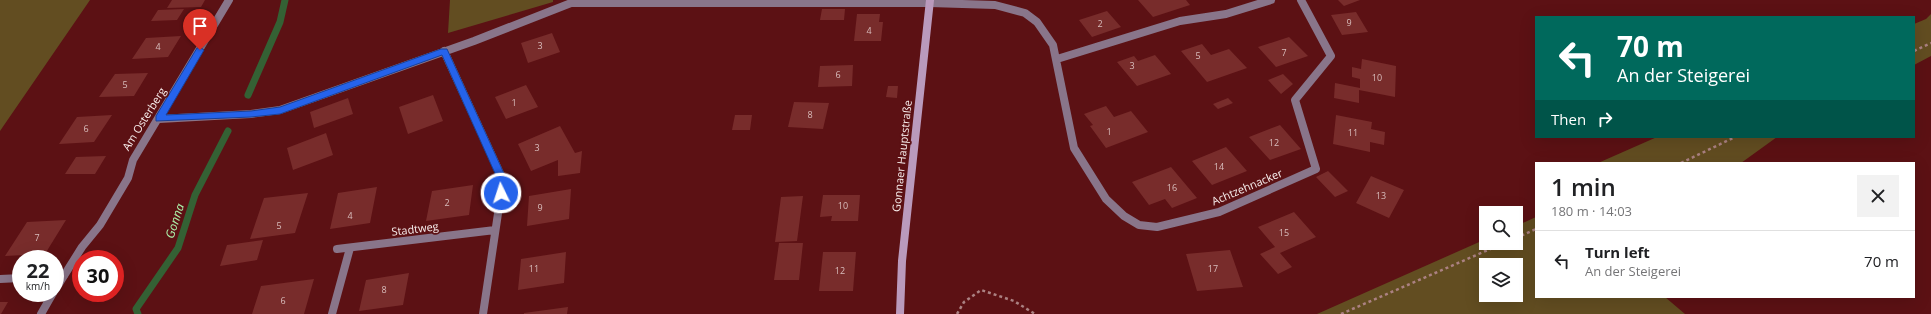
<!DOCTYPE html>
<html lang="en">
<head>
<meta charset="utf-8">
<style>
  body { margin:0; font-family:"Open Sans",sans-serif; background:#f2f2f2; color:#202124; height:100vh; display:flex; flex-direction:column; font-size:15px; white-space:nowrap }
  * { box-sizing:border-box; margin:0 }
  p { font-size:13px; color:#757577 }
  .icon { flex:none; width:22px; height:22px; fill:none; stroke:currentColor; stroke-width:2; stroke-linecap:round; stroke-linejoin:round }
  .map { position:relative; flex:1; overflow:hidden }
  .sheet { position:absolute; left:1535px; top:162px; width:380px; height:136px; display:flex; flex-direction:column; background:#fff; border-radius:0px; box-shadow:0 4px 16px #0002 }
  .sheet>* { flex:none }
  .guide { position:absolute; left:1535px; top:16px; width:380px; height:122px; border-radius:0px; box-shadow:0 4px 16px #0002; background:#00695c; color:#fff; overflow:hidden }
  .controls { position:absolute; left:1479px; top:206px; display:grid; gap:8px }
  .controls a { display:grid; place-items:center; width:44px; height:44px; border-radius:0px; background:#fff; box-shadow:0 4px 16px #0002; font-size:20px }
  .speed { position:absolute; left:12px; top:250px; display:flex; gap:8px; font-size:20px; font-weight:700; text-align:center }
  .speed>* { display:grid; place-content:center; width:52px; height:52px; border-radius:50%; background:#fff; box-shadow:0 4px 16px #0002; line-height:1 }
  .speed small { font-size:10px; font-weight:400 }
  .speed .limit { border:6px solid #d22; background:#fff; color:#111 }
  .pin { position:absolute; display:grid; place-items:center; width:34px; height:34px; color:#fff; margin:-41px -17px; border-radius:50% 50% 50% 0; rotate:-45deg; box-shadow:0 0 4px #0007 }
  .pin .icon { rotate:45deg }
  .me { position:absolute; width:44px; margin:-22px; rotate:356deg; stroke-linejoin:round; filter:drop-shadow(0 0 3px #0008) }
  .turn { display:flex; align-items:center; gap:14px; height:84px; padding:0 16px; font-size:18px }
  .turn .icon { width:52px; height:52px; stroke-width:2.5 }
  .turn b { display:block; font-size:28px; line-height:34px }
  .then { display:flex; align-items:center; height:38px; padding:0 16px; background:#0003; gap:8px; font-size:15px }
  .round { display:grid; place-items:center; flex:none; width:42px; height:42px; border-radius:0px; background:#f2f2f2 }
  .summary { display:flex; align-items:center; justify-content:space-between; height:68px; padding:0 16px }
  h1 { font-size:24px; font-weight:600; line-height:30px }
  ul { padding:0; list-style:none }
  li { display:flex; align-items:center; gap:12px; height:60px; padding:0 16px; border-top:1px solid #e0e0e0 }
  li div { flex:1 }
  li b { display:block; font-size:15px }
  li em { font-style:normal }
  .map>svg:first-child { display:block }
  .green { fill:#624d21; fill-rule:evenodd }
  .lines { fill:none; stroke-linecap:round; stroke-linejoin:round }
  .stream { stroke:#346134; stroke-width:7 }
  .building { fill:#782c2b }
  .path { stroke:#ab8182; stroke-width:2.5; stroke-dasharray:3 3; stroke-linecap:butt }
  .lane { stroke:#89758a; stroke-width:8 }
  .street { stroke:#89758a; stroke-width:8 }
  .secondary { stroke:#ba9abc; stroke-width:8 }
  .route { fill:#2563eb; stroke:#184099 }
  .labels { text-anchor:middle; stroke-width:3.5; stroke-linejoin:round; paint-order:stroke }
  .number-label { font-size:9px; fill:#d9bebd }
  .street-label { font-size:11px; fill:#f9efee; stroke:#5c1114 }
  .water-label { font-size:12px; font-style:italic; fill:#adf3ac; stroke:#5c1114 }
</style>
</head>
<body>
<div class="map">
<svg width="1931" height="314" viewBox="0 0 1931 314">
  <rect width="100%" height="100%" fill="#5c1114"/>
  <path class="green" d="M0 0H90L0 131Z
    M450 0H553V2L448 33Z
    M1931 14V56L1914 65V24L1926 19Z
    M1657 137H1777L1741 163H1598Z
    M1536 217V297H1665L1685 314H1317L1486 239V243H1516V226ZM1486 265H1516V295H1486Z"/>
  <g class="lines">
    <path class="stream" d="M248 95 280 22 285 0
      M138 314 136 309 178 248 195 195 228 131"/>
  </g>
  <path class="building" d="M172 0H205L201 7 167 8Z
    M1138 0H1186L1190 5 1153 17Z
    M1338 0H1360L1344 6Z
    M184 9 177 20 151 21 158 10Z
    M822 9H845L844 20H820Z
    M1107 11 1121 27 1092 37 1079 20Z
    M1356 12 1368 32 1342 35 1331 15Z
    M857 14H880L879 22H883L881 41H854Z
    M552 33 560 52 528 63 521 43Z
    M181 36 168 57 132 59 146 38Z
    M1289 37 1308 56 1276 67 1258 47Z
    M1202 44 1211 55 1229 49 1247 68 1207 82 1181 51Z
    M1155 55 1171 74 1137 86 1117 62 1134 56 1138 61Z
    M1362 59 1396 66 1395 97 1359 90V103L1334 98 1335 83 1360 88V79L1352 77V67L1361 69Z
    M853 65 852 86 818 87 820 66Z
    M148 73 134 96 99 97 115 74Z
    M1283 74 1293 84 1281 94 1268 80Z
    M526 85 538 107 506 119 495 97Z
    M888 86H898L897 98 886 97Z
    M433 95 443 121 408 134 399 107Z
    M348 98 353 114 314 128 310 112Z
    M1228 98 1233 103 1218 109 1213 104Z
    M794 102 829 103 823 129 788 127Z
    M1106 106 1114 117 1131 111 1148 132 1106 148 1090 126 1093 125 1084 114Z
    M112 115 94 142 59 144 77 117Z
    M735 115H752L750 130H732Z
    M1336 115 1372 122 1371 129 1385 132 1384 145 1370 142V152L1333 144Z
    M1280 125 1301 149 1270 160 1249 137Z
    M560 126 575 153 582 151 580 173 558 176V160L531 171 518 144Z
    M326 133 333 155 293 170 287 148Z
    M1226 147 1247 171 1212 185 1192 161Z
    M106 156 95 174H65L76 157Z
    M1171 167 1197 198 1172 208 1165 199 1149 205 1132 182Z
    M1328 171 1348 191 1335 197 1316 177Z
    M1371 176 1404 190 1389 218 1356 203Z
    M473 185 469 215 426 221 432 191Z
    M377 187 370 223 330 229 338 193Z
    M571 189 569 219 527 226 529 196Z
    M308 193 295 233 250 239 264 198Z
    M823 195H860L858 221H831L832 216 820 217Z
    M803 196 797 241 775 242 781 197Z
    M1294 212 1316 237 1280 253 1292 267 1278 274 1260 254 1275 247 1258 227Z
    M66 220 45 254 5 256 27 222Z
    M263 240 257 260 220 266 227 245Z
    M779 243H803L799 280H774Z
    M1230 250 1243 287 1197 291 1186 254Z
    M566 252 564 283 518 290 521 259Z
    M823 252H856L853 291H819Z
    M409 273 403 305 359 311 366 280Z
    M314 279 304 314H252L261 286Z
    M0 302H8L1 314H0Z
    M568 307 567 314H524V313Z"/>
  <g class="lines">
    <path class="path" d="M1914 51 1931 43
      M1681 163 1735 137
      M1516 238 1536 229
      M957 314 964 302 981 290 1014 301 1035 314
      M1341 314 1504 243"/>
    <path class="lane" d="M55 276 64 275
      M0 279 21 278
      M332 314 350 248"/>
    <path class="street" d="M444 51 503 180 483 314
      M1057 59 1180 21 1226 14 1271 0
      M159 119 251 114 280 110 474 41 571 3H930L995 5 1025 13 1037 22 1053 45 1074 148 1106 199 1124 216 1139 225 1157 227 1219 212 1316 169 1295 100 1331 56 1301 0
      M337 249 495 230
      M55 290 82 247 100 225 128 178 133 160 229 0
      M41 314 53 293"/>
    <path class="secondary" d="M900 314 902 261 930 0"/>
  </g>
  <path class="route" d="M200 47 204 50 166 115 251 111 280 107 441 49H447L507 180 505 193 501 196 496 193 498 180 442 55 280 114 251 117 156 121V116L197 48Z"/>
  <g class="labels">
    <g class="number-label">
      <text x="1349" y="26">9</text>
      <text x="1100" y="27">2</text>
      <text x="869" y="34">4</text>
      <text x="540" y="49">3</text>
      <text x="158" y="50">4</text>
      <text x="1284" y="56">7</text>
      <text x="1198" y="59">5</text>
      <text x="1132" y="69">3</text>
      <text x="838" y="78">6</text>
      <text x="1377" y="81">10</text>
      <text x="125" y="88">5</text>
      <text x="514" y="106">1</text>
      <text x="810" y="118">8</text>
      <text x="86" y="132">6</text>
      <text x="1109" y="135">1</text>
      <text x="1353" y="136">11</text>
      <text x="1274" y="146">12</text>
      <text x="537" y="151">3</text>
      <text x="1219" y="170">14</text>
      <text x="1172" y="191">16</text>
      <text x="1381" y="199">13</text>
      <text x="447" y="206">2</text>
      <text x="843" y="209">10</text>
      <text x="540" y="211">9</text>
      <text x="350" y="219">4</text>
      <text x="279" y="229">5</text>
      <text x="1284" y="236">15</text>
      <text x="37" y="241">7</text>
      <text x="534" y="272">11</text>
      <text x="1213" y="272">17</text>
      <text x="840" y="274">12</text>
      <text x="384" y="293">8</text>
      <text x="283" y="304">6</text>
    </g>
    <g class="street-label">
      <text transform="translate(144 119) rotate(-58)" y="4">Am Osterberg</text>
      <text transform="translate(902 156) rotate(-84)" y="4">Gonnaer Hauptstraße</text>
      <text transform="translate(1247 187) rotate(-23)" y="4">Achtzehnacker</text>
      <text transform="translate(415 229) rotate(-7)" y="4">Stadtweg</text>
    </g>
    <g class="water-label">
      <text transform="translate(175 221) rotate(-72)" y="4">Gonna</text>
    </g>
  </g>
</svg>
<div class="controls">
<a><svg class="icon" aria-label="search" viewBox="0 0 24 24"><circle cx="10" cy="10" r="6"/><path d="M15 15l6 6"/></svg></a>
<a><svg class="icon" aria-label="layers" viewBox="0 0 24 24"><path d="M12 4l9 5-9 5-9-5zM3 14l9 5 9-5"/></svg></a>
</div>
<div class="speed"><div>22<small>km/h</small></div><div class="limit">30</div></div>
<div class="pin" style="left:200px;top:50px;background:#d93025"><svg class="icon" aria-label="arrive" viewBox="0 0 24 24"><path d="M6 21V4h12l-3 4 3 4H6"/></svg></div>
<svg class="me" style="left:501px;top:193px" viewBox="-20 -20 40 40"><circle r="17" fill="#2563eb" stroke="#fff" stroke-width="3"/><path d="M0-11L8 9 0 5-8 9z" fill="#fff"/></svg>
<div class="guide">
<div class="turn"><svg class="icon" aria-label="left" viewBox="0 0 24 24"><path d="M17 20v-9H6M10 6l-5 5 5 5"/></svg><div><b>70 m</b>An der Steigerei</div></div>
<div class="then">Then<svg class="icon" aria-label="right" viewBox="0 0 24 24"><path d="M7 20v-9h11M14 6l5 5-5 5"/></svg></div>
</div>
<section class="sheet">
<div class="summary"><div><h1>1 min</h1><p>180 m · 14:03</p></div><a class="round"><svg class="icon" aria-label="close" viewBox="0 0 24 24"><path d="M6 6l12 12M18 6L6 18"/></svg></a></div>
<ul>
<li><svg class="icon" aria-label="left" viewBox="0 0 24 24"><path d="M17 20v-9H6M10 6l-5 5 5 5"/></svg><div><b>Turn left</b><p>An der Steigerei</p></div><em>70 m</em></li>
</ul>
</section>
</div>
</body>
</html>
